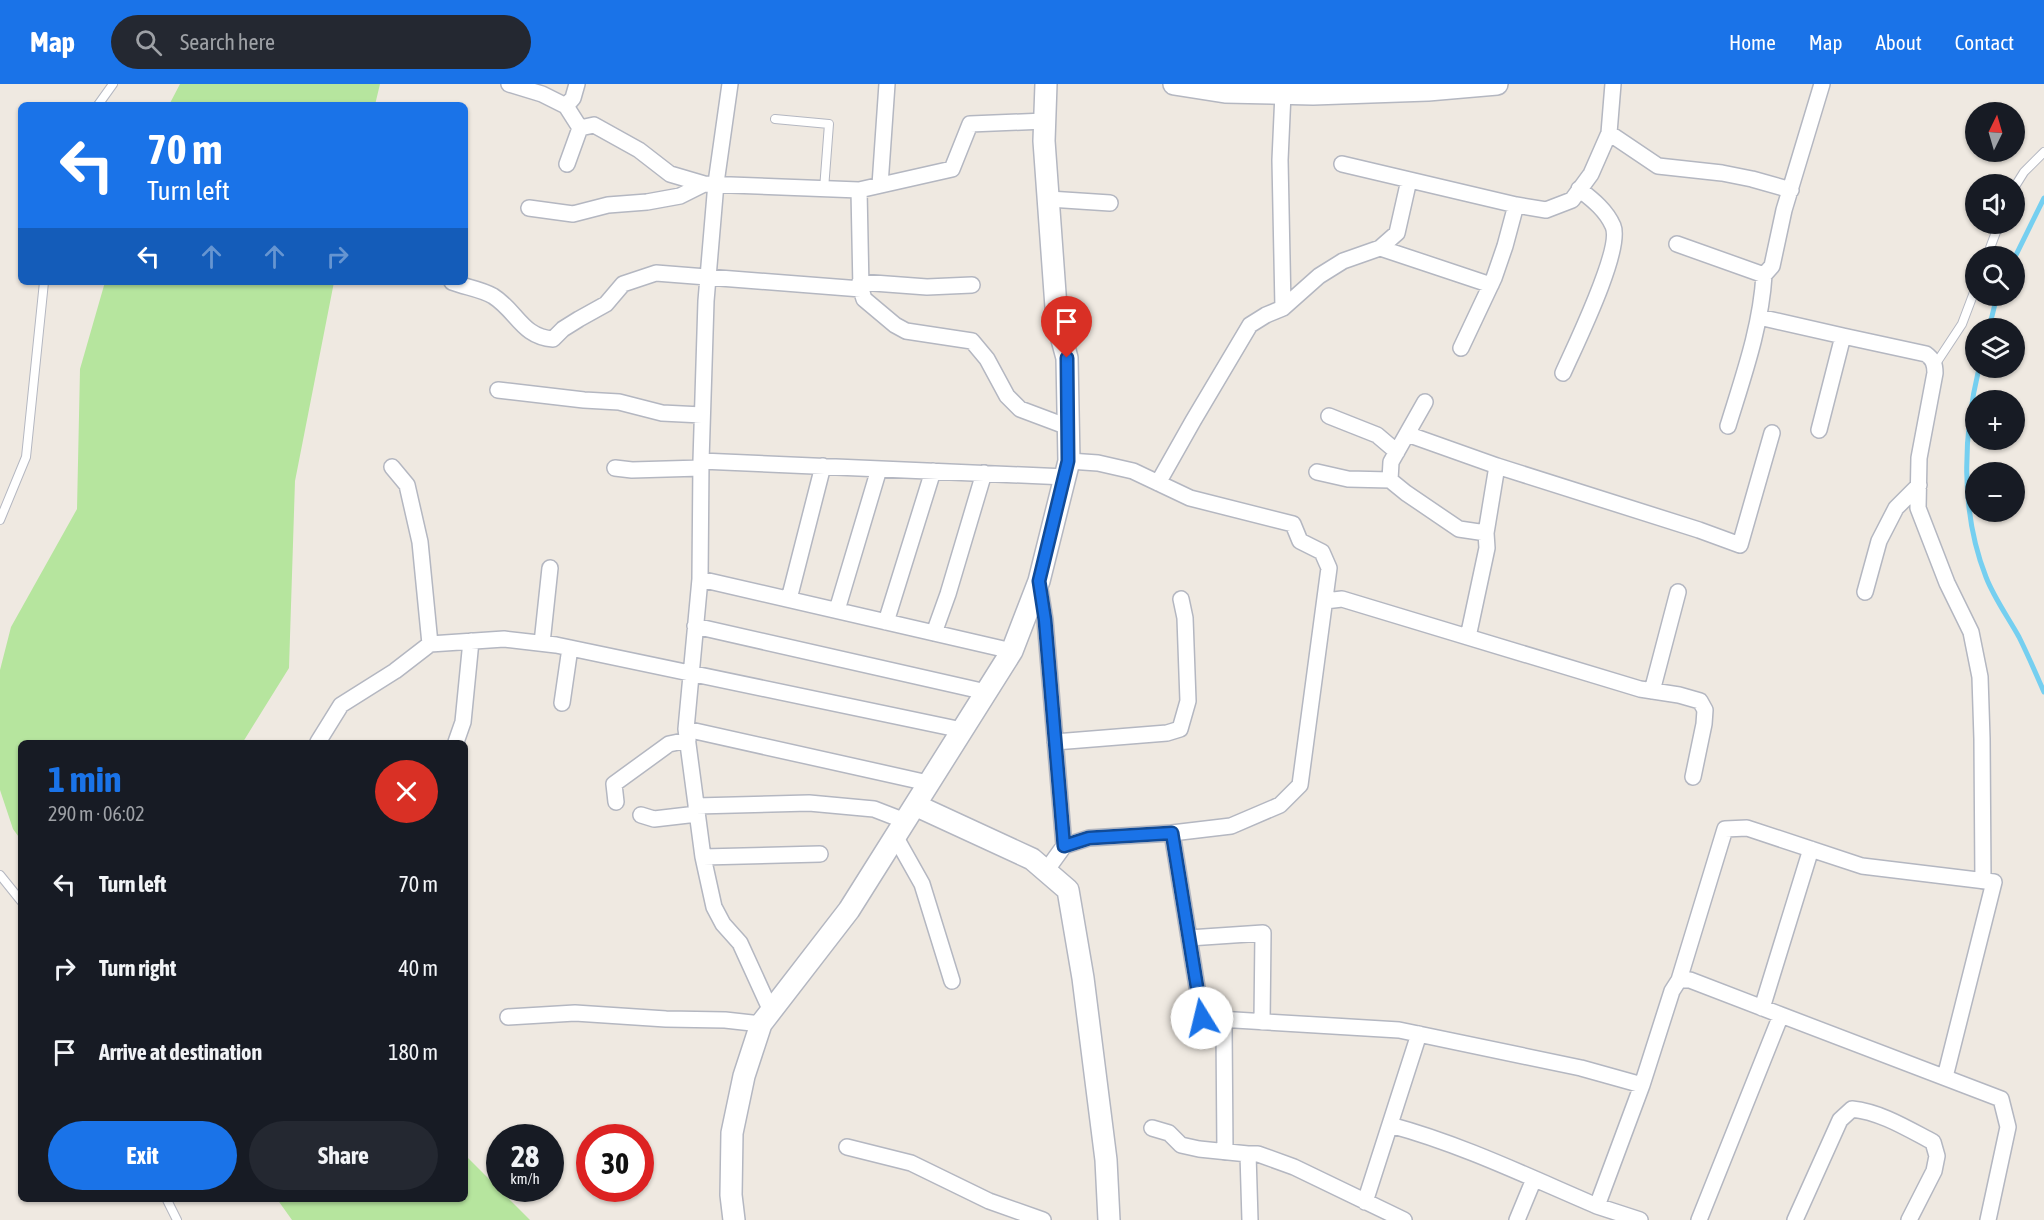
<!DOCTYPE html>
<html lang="en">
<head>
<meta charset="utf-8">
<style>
  body { margin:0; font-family:"Asap Condensed",sans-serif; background:#242831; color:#f1f3f6; height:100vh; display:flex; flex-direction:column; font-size:22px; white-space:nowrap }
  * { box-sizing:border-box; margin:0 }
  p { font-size:20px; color:#9ea1a6 }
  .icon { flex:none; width:33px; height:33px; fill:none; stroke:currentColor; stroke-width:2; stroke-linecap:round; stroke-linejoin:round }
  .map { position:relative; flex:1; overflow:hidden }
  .side { position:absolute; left:18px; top:656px; width:450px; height:462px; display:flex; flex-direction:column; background:#171b24; border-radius:9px; box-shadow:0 2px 4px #0004 }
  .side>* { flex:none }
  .banner { position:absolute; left:18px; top:18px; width:450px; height:183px; border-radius:9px; box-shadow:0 2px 4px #0004; background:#1a73e8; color:#fff; overflow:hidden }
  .needle { width:39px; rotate:5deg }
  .tools { position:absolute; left:1965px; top:18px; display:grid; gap:12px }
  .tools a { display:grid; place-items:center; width:60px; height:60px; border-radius:50%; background:#171b24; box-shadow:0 2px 4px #0004; font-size:30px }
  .speed { position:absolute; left:486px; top:1040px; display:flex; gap:12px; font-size:30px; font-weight:700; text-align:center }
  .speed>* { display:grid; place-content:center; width:78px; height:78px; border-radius:50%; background:#171b24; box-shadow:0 2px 4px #0004; line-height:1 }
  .speed small { font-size:15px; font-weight:400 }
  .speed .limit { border:9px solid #d22; background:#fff; color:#111 }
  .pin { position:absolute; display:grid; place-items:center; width:51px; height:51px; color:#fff; margin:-62px -26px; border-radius:50% 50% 50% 0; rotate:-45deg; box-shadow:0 0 6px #0007 }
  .pin .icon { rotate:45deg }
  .me { position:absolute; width:66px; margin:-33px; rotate:351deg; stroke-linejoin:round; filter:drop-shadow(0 0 4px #0008) }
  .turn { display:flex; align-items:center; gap:21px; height:126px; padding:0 30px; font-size:27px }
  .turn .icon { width:78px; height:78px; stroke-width:2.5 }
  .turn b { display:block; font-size:42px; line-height:51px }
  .lanes { display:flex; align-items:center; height:57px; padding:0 30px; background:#0003; justify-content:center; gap:30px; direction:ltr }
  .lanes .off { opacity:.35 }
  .round { display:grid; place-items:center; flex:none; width:63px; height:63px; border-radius:32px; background:#242831 }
  .head { display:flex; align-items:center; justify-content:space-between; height:102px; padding:0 30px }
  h1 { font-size:36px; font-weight:700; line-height:45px; color:#1a73e8 }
  .button { display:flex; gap:12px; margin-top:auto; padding:12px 30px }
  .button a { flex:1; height:69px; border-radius:36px; background:#1a73e8; color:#fff; font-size:24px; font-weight:700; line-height:69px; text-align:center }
  .button a+a { background:#242831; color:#f1f3f6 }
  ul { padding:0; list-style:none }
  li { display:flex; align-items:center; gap:18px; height:84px; padding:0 30px }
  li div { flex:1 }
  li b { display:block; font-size:22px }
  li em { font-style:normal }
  header { display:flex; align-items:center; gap:36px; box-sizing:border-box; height:84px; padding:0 30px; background:#1a73e8; color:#fff }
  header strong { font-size:28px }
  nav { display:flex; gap:33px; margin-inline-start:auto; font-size:21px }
  .search { width:420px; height:54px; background:#242831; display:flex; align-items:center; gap:15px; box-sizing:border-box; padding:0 21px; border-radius:33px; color:#9ea1a6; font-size:22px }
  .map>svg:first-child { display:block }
  .green { fill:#b6e59e }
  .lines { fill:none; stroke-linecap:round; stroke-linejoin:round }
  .stream { stroke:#75cff0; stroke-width:5 }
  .lane-casing { stroke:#b4b7c1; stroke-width:10 }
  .street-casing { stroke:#b4b7c1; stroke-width:18 }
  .secondary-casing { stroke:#b4b7c1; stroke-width:24 }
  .lane { stroke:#fff; stroke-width:8 }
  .street { stroke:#fff; stroke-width:15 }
  .secondary { stroke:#fff; stroke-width:21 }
  .route-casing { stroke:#114b97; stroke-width:15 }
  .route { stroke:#1a73e8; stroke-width:10 }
</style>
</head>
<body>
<header>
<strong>Map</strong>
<div class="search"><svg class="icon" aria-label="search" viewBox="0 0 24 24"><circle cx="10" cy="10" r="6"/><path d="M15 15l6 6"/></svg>Search here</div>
<nav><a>Home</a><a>Map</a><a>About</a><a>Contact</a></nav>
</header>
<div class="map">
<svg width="2044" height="1136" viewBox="0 0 2044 1136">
  <rect width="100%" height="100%" fill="#efe9e1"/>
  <path class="green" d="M180 0H380L375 21H169Z
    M105 198H334L295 397 289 584 243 658H21V756L13 745 0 706V586L11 543 77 425 80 285Z
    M465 1071 530 1136H292L277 1115 465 1114Z"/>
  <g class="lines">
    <path class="stream" d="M2014 175 2044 114
      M1989 244 1997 212
      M1979 284C1963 351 1960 427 1986 493 1994 514 2008 533 2019 553 2028 571 2036 590 2044 608"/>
    <defs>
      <path id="lane" d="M98 21 113 0
        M775 35 829 40 824 105
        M2014 104 2024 88 2044 68
        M1987 172 1999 140
        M1935 281 1962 240 1976 203
        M0 436 26 373 44 198
        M0 791 21 817
        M166 1114 177 1136"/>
      <path id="street" d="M509 0 542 10 566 22 580 44
        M730 0 716 99 706 217 701 377 700 495 686 645 703 773 714 823 723 840 740 859 771 927
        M1283 9 1280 76 1283 224
        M566 22 573 14 577 0
        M1609 49 1658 82 1722 89 1752 95 1791 106
        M567 80 580 44 594 41 639 66 670 90 704 100 859 106 952 85 970 40 1045 37
        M1342 80 1516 121 1546 126 1572 116 1591 90 1609 49 1613 0
        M880 101 887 0
        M859 106 861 205
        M1049 115 1110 119
        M529 124 573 130 608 121 647 118 680 112 704 100
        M1677 160 1764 191 1772 182 1784 126 1822 0
        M1380 164 1491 201
        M452 198C465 203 481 205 493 212 517 227 522 253 553 255L563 245 579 235 606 220 623 200 656 189 861 205 864 215 895 241 906 247 972 257 987 275 1007 312 1020 325 1068 343
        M860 198 927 203 972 201
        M1759 233 1843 252 1819 346
        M1843 252 1926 270C1933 275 1935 280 1935 289L1919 374 1918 424 1947 499 1971 548 1980 593 1982 655 1983 797
        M1461 264 1494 194 1505 162 1516 121
        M1563 289C1574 264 1623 165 1613 142 1606 126 1593 116 1579 105
        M498 306 584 316 619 318 662 329 702 331
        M1425 318 1391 378 1390 396 1406 409 1459 445 1486 449
        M1329 332 1377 351 1397 368
        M1728 342C1743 293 1761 243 1764 191
        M1407 350 1497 382
        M701 377 1066 393
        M1069 377 1098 379 1133 387 1190 414 1293 440 1300 457 1322 468 1329 484 1300 701 1280 721 1231 742 1172 749 1202 934 1399 946 1581 984 1642 1001 1672 907 1679 896H1690L1781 931
        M392 383 407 401 420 458 430 560
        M615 384 632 386 701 384
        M1317 388 1348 395 1390 396
        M1158 399 1193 337 1250 241 1266 231 1283 224 1319 192 1343 177 1380 164 1397 149 1409 96
        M700 495 1012 567
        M1039 499 1045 536 1064 762
        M1865 508 1879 457 1896 424 1919 401
        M789 515 823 382
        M1325 517 1342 515 1640 605 1679 611 1700 617 1705 626 1704 640 1693 693
        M837 526 879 385
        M886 538 933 387
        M695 542 986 608
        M934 549 948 510 984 389
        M1468 553 1487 464 1486 449 1497 382 1699 446 1740 461 1772 349
        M542 559 550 484
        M1652 607 1678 508
        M562 619 570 564
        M686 645 928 699
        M318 658 341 621 395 587 430 560 504 555 556 561 962 646
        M456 658 463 638 471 557
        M1055 658 1167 649 1180 645 1188 617 1185 534 1181 515
        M616 718 614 700 669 660 688 656
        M696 722 809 719 874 725 905 737
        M641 731 654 735 697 730
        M895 752 922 800 952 897
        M703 773 820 770
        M1046 787 1064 762 1089 754 1172 749
        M1189 854 1263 849 1262 938
        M1679 896 1725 745 1747 744 1862 782 1994 798 1945 993
        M1762 924 1811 765
        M508 933 575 929 666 935 725 936 761 940
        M1220 935 1224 943 1225 1068
        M1390 1041C1461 1060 1529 1093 1597 1122
        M1152 1044 1169 1049 1181 1061 1199 1065 1248 1070
        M847 1063 911 1079 989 1117 1043 1136
        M1365 1118 1419 950
        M1250 1136 1248 1070H1258L1294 1083 1404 1136
        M1517 1136 1534 1095
        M1640 1136 1597 1122 1642 1001
        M1699 1136 1781 931 2001 1015 2008 1043 1988 1136
        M1795 1136 1840 1036 1852 1025C1881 1028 1908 1045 1933 1058L1937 1072 1934 1087 1909 1136"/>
      <path id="secondary" d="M1174 0 1225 8 1313 10 1428 6 1497 0
        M915 721 1032 775 1068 806 1083 894 1106 1076 1109 1136
        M734 1136 731 1111 732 1049 744 992 761 940 849 826 1012 567 1039 497 1069 377 1067 274 1057 237 1044 57 1046 0"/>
    </defs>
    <use href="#lane" class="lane-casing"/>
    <use href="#street" class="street-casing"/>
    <use href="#secondary" class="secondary-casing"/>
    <use href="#lane" class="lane"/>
    <use href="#street" class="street"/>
    <use href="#secondary" class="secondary"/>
  </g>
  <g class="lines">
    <defs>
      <path id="route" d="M1067 274 1068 377 1039 497 1045 536 1064 762 1089 754 1172 749 1202 934"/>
    </defs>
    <use href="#route" class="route-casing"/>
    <use href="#route" class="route"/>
  </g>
</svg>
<div class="tools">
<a><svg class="needle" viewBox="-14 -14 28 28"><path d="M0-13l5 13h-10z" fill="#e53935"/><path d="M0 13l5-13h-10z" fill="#9ea1a6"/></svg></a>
<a><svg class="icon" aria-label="sound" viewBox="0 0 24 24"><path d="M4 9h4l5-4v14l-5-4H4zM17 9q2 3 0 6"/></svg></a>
<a><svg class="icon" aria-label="search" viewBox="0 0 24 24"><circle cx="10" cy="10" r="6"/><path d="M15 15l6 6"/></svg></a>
<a><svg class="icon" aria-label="layers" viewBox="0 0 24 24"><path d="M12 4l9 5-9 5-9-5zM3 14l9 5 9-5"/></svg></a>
<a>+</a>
<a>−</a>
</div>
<div class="speed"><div>28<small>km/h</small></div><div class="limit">30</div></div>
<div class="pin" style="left:1067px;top:274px;background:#d93025"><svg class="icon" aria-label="arrive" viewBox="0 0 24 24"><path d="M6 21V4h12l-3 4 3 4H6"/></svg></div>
<svg class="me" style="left:1202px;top:934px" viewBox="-20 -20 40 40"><circle r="19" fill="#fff"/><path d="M0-13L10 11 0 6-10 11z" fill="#1a73e8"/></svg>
<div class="banner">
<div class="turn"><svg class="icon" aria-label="left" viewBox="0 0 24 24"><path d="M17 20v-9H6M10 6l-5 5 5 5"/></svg><div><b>70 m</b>Turn left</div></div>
<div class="lanes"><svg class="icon" aria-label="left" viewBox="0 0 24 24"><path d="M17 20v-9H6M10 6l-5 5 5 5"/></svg><svg class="icon off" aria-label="ahead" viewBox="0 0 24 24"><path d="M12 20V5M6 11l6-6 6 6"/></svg><svg class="icon off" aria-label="ahead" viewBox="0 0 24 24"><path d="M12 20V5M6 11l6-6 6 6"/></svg><svg class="icon off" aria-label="right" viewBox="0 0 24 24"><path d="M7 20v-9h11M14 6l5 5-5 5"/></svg></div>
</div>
<section class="side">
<div class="head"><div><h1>1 min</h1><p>290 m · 06:02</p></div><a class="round" style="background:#d93025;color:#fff"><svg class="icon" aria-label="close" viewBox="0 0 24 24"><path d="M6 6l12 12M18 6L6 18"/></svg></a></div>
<ul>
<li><svg class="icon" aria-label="left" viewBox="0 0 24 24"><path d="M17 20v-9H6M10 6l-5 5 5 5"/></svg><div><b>Turn left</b></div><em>70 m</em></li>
<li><svg class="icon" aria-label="right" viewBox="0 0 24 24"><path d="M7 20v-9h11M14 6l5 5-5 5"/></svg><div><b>Turn right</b></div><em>40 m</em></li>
<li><svg class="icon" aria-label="arrive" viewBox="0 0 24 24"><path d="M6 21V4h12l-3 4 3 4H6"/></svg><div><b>Arrive at destination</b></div><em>180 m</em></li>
</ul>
<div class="button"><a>Exit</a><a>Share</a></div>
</section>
</div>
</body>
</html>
